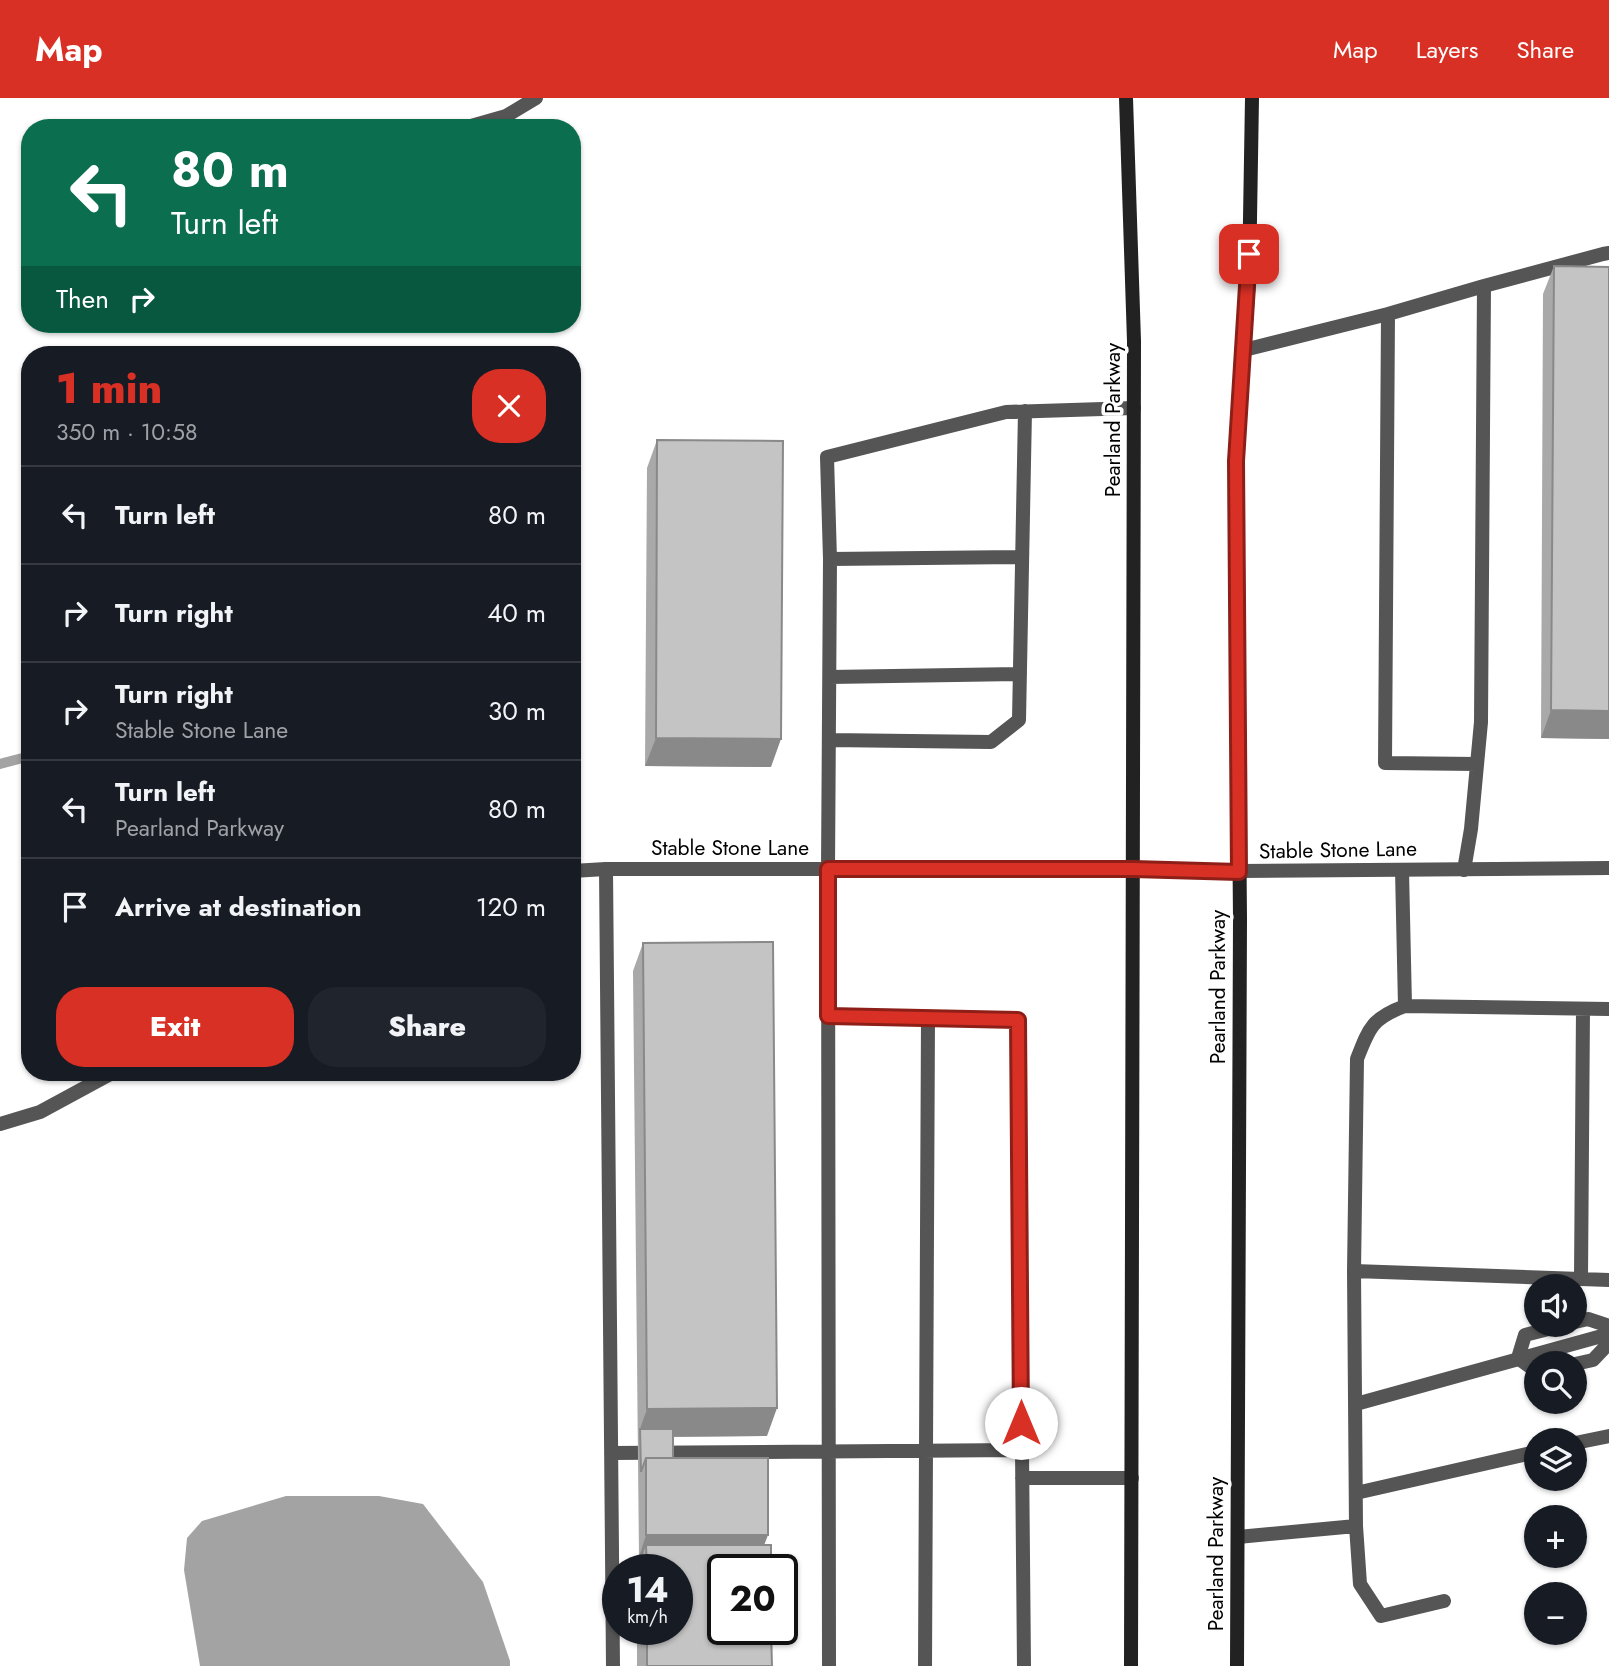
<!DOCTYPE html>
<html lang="en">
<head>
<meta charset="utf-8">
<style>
  body { margin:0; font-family:Jost,sans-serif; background:#20242c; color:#f1f3f6; height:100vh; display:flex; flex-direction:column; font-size:26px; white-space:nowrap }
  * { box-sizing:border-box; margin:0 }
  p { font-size:23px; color:#9ea1a6 }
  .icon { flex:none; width:38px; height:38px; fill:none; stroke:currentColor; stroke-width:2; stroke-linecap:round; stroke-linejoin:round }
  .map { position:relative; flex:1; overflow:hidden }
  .panel { position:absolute; left:21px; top:248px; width:560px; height:735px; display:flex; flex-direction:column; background:#171b24; border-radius:28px; box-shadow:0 2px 5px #0004 }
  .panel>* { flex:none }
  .banner { position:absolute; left:21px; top:21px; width:560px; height:214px; border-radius:28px; box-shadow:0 2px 5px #0004; background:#0b6e4f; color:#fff; overflow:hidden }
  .fabs { position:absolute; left:1524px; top:1176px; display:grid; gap:14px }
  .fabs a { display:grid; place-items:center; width:63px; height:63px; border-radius:50%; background:#171b24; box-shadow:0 2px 5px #0004; font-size:35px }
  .speed { position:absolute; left:602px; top:1456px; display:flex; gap:14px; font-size:35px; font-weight:700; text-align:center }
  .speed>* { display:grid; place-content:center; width:91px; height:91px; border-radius:50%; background:#171b24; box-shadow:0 2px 5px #0004; line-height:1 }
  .speed small { font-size:18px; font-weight:400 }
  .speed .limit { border:4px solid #111; border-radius:10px; background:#fff; color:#111 }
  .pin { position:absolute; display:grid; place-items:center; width:60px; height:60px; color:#fff; margin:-30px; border-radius:14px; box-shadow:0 4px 10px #0006 }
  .me { position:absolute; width:77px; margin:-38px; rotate:0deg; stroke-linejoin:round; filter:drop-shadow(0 0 5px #0008) }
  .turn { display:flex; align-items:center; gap:24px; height:147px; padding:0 35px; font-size:32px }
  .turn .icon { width:91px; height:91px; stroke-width:2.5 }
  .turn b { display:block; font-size:49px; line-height:60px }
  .then { display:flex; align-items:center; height:66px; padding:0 35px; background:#0003; gap:14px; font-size:26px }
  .round { display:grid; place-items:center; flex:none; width:74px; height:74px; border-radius:28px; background:#20242c }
  .head { display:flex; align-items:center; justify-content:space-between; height:119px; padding:0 35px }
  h1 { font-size:42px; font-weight:800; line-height:52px; color:#d93025 }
  .cta { display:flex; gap:14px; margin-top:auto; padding:14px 35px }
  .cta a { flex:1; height:80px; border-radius:28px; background:#d93025; color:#fff; font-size:28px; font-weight:800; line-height:80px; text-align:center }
  .cta a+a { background:#20242c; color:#f1f3f6 }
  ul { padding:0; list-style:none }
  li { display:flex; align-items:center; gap:21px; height:98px; padding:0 35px; border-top:2px solid #363941 }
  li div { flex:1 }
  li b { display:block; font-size:26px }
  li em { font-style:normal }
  header { display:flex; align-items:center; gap:42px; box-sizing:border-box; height:98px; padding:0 35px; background:#d93025; color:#fff }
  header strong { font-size:33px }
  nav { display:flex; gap:38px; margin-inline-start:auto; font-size:24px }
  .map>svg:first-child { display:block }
  .water { fill:#a3a3a3 }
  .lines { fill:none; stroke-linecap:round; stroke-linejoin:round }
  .stream { stroke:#a3a3a3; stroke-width:10 }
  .lane { stroke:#555; stroke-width:14 }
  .street { stroke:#555; stroke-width:14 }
  .secondary { stroke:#222; stroke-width:14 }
  .wall { fill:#a9a9a9 }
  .shaded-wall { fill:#898989 }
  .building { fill:#c4c4c4; stroke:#898989; stroke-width:2 }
  .route-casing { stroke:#8d1f18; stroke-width:18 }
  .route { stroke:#d93025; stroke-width:12 }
  .labels { text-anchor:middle; stroke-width:7; stroke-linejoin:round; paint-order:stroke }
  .street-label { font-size:21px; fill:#000; stroke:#fff }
</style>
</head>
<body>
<header>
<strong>Map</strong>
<nav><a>Map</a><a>Layers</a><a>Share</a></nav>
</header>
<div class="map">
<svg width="1609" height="1568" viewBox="0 0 1609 1568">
  <rect width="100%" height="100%" fill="#fff"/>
  <path class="water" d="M286 1398H379L423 1406 483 1484 510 1563V1568H200L184 1472 187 1440 202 1423Z"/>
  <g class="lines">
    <path class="stream" d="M0 666 30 658"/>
    <path class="lane" d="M464 30 506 18 536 0
      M1484 188 1603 156 1609 155
      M1388 216 1385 665 1477 666
      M1244 252 1388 216 1484 188 1481 624 1471 731 1464 772
      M830 461 1022 459
      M830 579 1020 576
      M829 642 991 644 1019 622 1025 313
      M606 771 613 1568
      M1402 772 1405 908
      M828 918 1018 922 1024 1568
      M1354 1173 1609 1182
      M1581 1181 1583 911
      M1575 1224 1588 1221 1609 1228
      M1575 1266 1593 1262 1609 1245
      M1536 1273 1518 1260 1525 1237 1564 1227
      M1356 1306 1609 1236
      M1575 1345 1609 1338
      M611 1355 1022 1352
      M1022 1380H1132
      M1356 1395 1536 1354
      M1356 1428 1360 1486 1381 1518 1444 1503
      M1238 1439 1356 1428 1354 1173 1357 961C1369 930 1372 920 1405 908L1609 911
      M829 1568 828 771 830 461 827 359 1006 314 1134 310
      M925 1568 928 920"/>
    <path class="street" d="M572 773 606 771H1133L1239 773 1609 770
      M0 1026 40 1014 112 975"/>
    <path class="secondary" d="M1126 0 1134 243 1131 1568
      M1237 1568 1240 821 1236 363 1249 182 1252 0"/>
  </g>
  <path class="wall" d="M1554 168 1609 169V641L1541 640 1543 196Z
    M657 342 771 669 645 668 647 370Z
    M643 845 767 1338 673 1339V1360L764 1447 772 1568H637V1531H677V1472H637L642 1459H639L633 873Z"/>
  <path class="shaded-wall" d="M1551 612 1609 613V641L1541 640Z
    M656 640 781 641 771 669 645 668Z
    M777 1310 767 1338 640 1339V1331L647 1311Z
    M646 1437H768L760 1458 646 1447 642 1459H639Z"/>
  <path class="building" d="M1554 168 1609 169V613L1551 612Z
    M657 342 783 343 781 641 656 640Z
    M773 844 777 1310 647 1311 643 845Z
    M640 1331H673V1360H646L641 1374Z
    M646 1360H768V1437H646Z
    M646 1447H771V1472H723V1531H771L772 1568H647V1531H677V1472H647Z"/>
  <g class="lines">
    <defs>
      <path id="route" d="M1021 1325 1018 922 828 918V771H1133L1239 774 1236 363 1249 156"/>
    </defs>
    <use href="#route" class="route-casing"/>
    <use href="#route" class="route"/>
  </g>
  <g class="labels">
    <g class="street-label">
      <text transform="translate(1113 322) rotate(-90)" y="7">Pearland Parkway</text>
      <text x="730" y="757">Stable Stone Lane</text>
      <text transform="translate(1338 752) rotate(-1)" y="7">Stable Stone Lane</text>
      <text transform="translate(1218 889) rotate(-90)" y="7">Pearland Parkway</text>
      <text transform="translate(1216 1456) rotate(-90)" y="7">Pearland Parkway</text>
    </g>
  </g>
</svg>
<div class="fabs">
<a><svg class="icon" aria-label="sound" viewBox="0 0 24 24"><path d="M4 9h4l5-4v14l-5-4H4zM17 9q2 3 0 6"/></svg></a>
<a><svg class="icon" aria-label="search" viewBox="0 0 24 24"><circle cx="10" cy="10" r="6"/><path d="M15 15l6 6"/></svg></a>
<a><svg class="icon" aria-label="layers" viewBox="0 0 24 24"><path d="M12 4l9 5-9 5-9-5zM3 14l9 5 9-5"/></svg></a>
<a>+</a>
<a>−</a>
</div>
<div class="speed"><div>14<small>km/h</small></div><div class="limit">20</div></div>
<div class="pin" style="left:1249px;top:156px;background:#d93025"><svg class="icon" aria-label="arrive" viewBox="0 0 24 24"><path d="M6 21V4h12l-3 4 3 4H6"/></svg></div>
<svg class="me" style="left:1021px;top:1325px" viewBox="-20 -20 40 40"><circle r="19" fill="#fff"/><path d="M0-13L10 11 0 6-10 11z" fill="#d93025"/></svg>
<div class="banner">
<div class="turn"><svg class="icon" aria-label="left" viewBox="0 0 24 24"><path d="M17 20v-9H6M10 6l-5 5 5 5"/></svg><div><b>80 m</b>Turn left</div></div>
<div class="then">Then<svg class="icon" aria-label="right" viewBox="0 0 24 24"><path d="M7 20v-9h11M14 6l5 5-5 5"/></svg></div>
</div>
<section class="panel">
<div class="head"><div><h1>1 min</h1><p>350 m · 10:58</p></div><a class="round" style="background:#d93025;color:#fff"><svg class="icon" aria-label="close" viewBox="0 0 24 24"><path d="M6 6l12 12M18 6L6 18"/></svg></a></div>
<ul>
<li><svg class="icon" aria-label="left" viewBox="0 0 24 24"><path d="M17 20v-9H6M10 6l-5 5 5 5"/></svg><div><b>Turn left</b></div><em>80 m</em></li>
<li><svg class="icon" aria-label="right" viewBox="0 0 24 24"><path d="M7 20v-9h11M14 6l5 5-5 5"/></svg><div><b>Turn right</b></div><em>40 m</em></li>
<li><svg class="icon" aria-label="right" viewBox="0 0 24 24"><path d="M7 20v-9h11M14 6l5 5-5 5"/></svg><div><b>Turn right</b><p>Stable Stone Lane</p></div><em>30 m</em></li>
<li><svg class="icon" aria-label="left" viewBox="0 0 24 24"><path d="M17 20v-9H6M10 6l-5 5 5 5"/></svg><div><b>Turn left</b><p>Pearland Parkway</p></div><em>80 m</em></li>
<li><svg class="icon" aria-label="arrive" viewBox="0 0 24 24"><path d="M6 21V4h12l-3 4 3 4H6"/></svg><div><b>Arrive at destination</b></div><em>120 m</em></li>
</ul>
<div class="cta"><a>Exit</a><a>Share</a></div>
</section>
</div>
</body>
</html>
